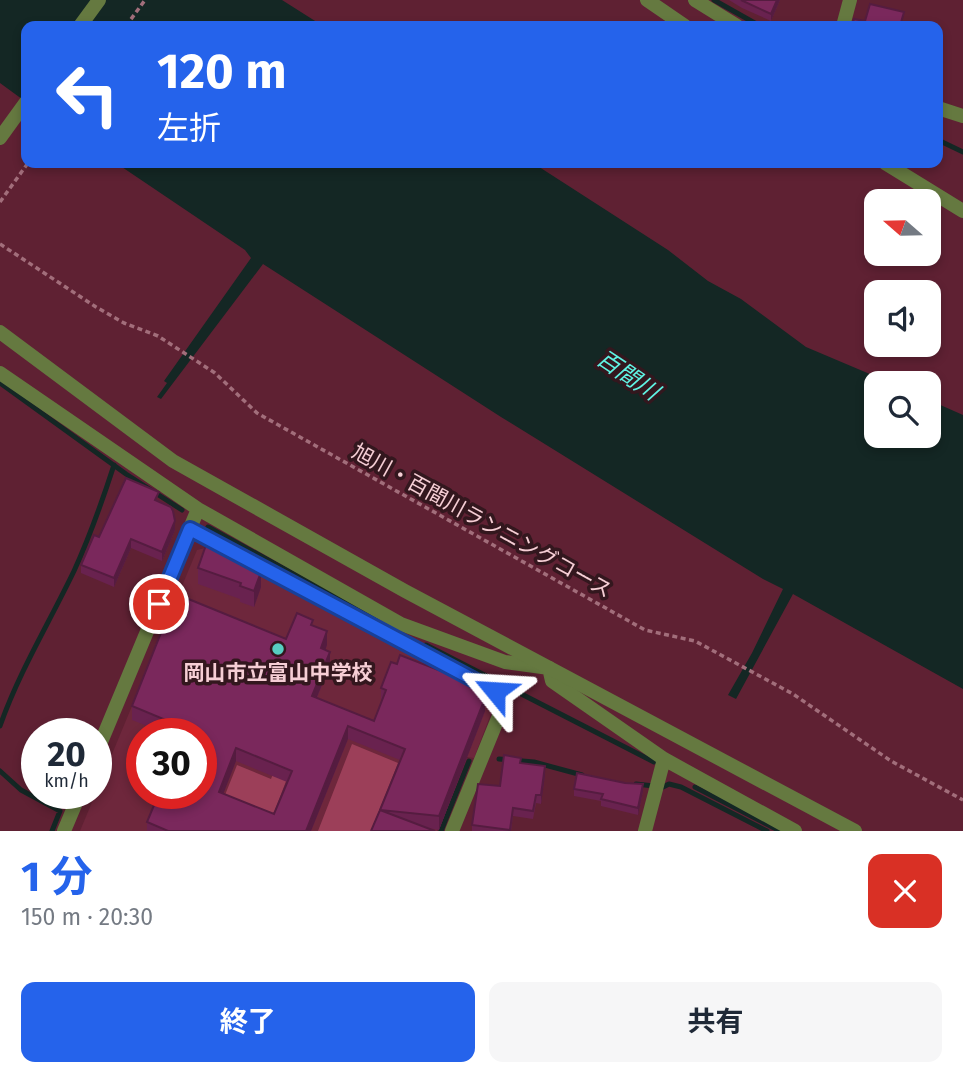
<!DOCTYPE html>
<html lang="ja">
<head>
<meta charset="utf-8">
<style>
  body { margin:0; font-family:"Fira Sans","Noto Sans JP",sans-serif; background:#f6f6f7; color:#1f2937; height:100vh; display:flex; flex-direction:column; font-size:26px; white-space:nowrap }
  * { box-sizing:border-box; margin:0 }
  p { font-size:23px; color:#747a83 }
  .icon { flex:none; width:38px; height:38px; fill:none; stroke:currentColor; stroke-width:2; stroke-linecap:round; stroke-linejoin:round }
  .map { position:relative; height:831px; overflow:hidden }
  .sheet { display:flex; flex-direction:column; background:#fff; flex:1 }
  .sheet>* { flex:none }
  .hud { position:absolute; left:21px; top:21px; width:922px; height:147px; border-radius:14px; box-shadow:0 4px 10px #0003; background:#2563eb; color:#fff; overflow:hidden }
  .needle { width:46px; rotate:290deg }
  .controls { position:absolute; left:864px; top:189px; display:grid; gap:14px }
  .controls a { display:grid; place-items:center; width:77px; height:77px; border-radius:14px; background:#fff; box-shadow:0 4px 10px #0003; font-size:35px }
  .speed { position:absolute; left:21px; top:718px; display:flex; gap:14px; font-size:35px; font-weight:700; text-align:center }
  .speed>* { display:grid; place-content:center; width:91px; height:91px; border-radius:50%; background:#fff; box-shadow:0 4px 10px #0003; line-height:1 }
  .speed small { font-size:18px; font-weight:400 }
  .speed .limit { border:10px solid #d22; background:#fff; color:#111 }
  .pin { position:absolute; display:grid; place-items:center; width:60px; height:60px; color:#fff; margin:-30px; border:4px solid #fff; border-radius:50%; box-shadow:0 2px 7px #0007 }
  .me { position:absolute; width:77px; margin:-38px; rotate:297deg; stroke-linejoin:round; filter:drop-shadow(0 0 5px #0008) }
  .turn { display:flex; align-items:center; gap:24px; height:147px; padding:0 21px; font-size:32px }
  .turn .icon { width:91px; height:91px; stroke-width:2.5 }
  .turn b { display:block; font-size:49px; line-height:60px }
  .round { display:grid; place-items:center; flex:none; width:74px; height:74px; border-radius:14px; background:#f6f6f7 }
  .overview { display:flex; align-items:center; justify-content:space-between; height:119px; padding:0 21px }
  h1 { font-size:42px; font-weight:700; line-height:52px; color:#2563eb }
  .action { display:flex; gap:14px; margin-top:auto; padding:14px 21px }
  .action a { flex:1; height:80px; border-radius:14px; background:#2563eb; color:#fff; font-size:28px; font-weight:700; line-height:80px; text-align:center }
  .action a+a { background:#f6f6f7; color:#1f2937 }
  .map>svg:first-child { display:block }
  .built { fill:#6e273c; fill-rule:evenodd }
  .green { fill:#9c3f59 }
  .water { fill:#142724 }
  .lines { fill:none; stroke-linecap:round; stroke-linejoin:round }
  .stream { stroke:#142724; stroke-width:5 }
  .path { stroke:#a26e7b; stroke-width:3.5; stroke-dasharray:5 3.5; stroke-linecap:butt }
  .minor { stroke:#657940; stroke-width:14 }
  .tertiary { stroke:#657940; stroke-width:14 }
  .wall { fill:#69224f; fill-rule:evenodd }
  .shaded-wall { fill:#551c40 }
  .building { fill:#7a285c; stroke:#551c40; stroke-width:2; fill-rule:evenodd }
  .route-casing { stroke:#184099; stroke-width:18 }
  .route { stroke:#2563eb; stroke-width:12 }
  .poi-dot { fill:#57cec1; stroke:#33171e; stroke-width:2.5 }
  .labels { text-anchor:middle; stroke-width:7; stroke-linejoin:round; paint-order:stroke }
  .street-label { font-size:21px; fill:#f6ced5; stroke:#33171e }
  .poi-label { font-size:21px; font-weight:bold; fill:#f6ced5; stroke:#33171e }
  .water-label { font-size:23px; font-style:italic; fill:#5ff2e2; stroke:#33171e }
</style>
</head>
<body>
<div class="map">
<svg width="963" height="831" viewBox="0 0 963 831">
  <rect width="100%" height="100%" fill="#5f2133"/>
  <path class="built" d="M209 547 488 696 493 708 474 758 467 757 437 831H80L197 550ZM142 733H201V793H142Z"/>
  <path class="green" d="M293 724 306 729 270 823 221 805 237 765 271 779Z
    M352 744 398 763 371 831H318Z"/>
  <path class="water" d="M0 0H282L323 26H26V102L0 83Z
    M116 163H533L668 250 708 281 741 299 806 347 891 383H877V436H929V400L963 415V689L793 594 736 699 728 695 752 653 783 589 763 579 501 417 263 264 161 399 157 397 167 383 164 381 251 258 245 250Z"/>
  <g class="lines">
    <path class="stream" d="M714 0 760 26
      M938 140 963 152
      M0 383 126 474 182 510
      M208 527 376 619
      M426 645 654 762
      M0 726C19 672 49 623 74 571 90 536 102 502 114 465
      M499 759 534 762 582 775
      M0 771 21 790 60 811 52 831
      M636 784 663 787 669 784 681 787 767 831
      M695 787 780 831
      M441 831 469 761"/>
    <path class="path" d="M126 26 145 0
      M0 202 28 163
      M0 244 96 307 124 323 158 336 215 373 257 413 645 630 695 641 793 694 891 761 963 800"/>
    <path class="minor" d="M695 0 737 26
      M843 26 850 0
      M938 108 963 116
      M0 373 198 509 401 624 505 662 549 668 552 681 664 759 795 831
      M190 529 495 691 501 711 452 831
      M96 754 198 509
      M64 831 80 793
      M645 831 664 759"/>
    <path class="tertiary" d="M647 0 685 26
      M80 26 99 0
      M0 138 26 102
      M885 163 963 211
      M0 332 173 461 405 591 855 831"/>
  </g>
  <path class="wall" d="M729 0H780L771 21 742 8Z
    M159 500 158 501 175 530 162 561 131 548 114 587 81 573V565L99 537Z
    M242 564 261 587 254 607 240 602V599L198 584V568Z
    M182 609 286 639 313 626 327 645 325 650 330 665 317 698 374 721 381 701V688L485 711 439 830 428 828 371 831 400 760 348 739 311 831H147V822L201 733H165L132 720V706ZM236 761 287 782 274 814 223 794Z
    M521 763 545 775 541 804 536 803 533 819 513 816 511 831H472V825L500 786Z
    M574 789 643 791 638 815 601 806V801L574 796Z"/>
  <path class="shaded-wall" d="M777 0H780L771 21V14Z
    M175 521V530L162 561V552Z
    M131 539V548L114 587V578Z
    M261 572V587L254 607V591Z
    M327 631V645L321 662V648Z
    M330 652V665L312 709V696Z
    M485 698V711L439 830V816Z
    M348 726V739L311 831H306Z
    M236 748V761L219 805V792Z
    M545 766V775L541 804V795Z
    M643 784V791L638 815V808Z"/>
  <path class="building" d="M741 0H777L771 14Z
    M870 4 904 12 900 26H852L854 19 865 21Z
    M126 478 159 492 155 500 171 507 173 511 175 521 162 552 131 539 114 578 81 565 94 535 99 537Z
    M206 545 242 558 240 564 261 572 254 591 240 586 241 583 198 568Z
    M186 598 286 639 297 613 313 620 311 625 327 631 321 648 330 652 312 696 374 721 386 690 381 688 391 662 397 664 400 655 482 687 485 698 439 816 380 810 405 749 348 726 306 831H168L147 822 159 793H201V733H183L185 728 132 706 172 605 182 609ZM236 748 292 771 274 814 219 792Z
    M504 755 521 758 520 763 545 766 541 795H536L533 811 513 808 510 830 472 825 478 784 500 786Z
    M577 773 625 783 643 784 638 808 601 799 603 794 574 789Z
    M380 810 435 831H371Z"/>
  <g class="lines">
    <defs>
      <path id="route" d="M159 604 190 529 495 691"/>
    </defs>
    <use href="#route" class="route-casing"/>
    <use href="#route" class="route"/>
  </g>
  <circle class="poi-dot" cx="278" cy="649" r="7"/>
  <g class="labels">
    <g class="street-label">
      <text transform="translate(482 521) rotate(29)" y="7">旭川・百間川ランニングコース</text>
    </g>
    <g class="poi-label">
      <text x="278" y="680">岡山市立富山中学校</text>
    </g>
    <g class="water-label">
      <text transform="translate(628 375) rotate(34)" y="8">百間川</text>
    </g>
  </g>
</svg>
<div class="controls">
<a><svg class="needle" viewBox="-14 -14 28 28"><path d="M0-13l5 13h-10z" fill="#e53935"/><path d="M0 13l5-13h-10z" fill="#747a83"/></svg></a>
<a><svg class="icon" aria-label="sound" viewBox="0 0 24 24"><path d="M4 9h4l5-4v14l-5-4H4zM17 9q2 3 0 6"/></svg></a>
<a><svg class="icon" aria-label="search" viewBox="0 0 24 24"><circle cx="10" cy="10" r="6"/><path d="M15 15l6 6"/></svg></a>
</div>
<div class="speed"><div>20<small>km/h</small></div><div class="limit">30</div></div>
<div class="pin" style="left:159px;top:604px;background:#d93025"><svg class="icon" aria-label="arrive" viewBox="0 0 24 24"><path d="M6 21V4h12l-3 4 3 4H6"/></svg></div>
<svg class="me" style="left:495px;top:691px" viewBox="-20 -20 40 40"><path d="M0-17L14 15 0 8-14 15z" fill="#2563eb" stroke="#fff" stroke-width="4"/></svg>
<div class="hud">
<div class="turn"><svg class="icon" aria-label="left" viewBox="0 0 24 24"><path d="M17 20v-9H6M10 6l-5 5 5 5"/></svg><div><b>120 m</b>左折</div></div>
</div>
</div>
<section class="sheet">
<div class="overview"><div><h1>1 分</h1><p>150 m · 20:30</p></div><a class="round" style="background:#d93025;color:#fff"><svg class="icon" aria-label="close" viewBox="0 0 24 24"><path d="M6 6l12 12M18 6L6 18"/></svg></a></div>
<div class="action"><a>終了</a><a>共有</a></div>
</section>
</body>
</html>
